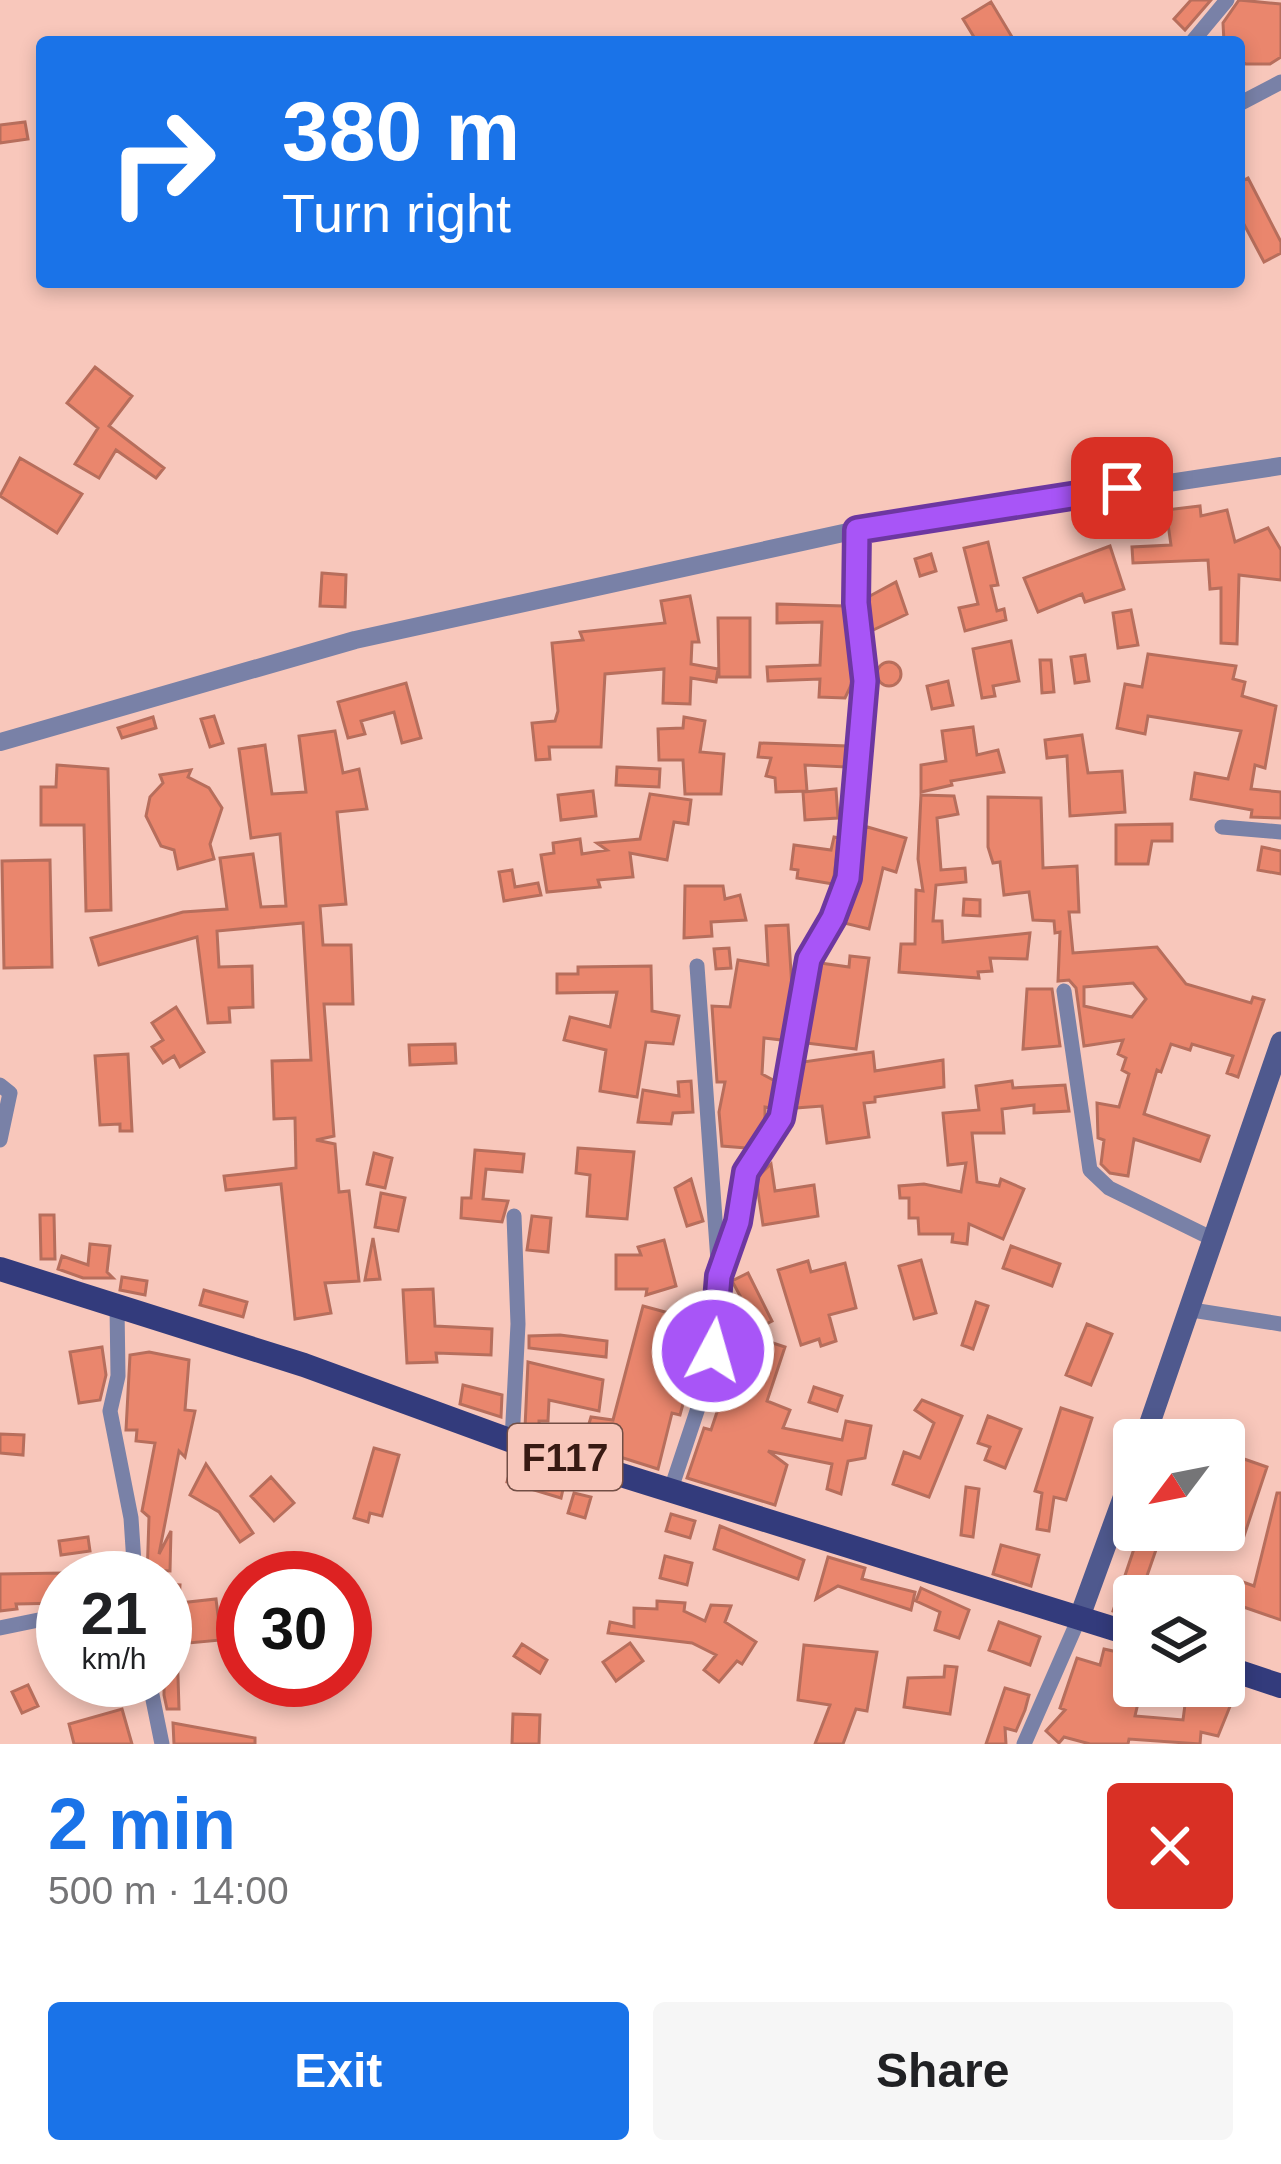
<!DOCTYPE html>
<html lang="en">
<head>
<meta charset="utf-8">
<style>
  body { margin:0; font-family:Helvetica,sans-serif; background:#f6f6f6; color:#202124; height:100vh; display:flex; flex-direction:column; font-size:45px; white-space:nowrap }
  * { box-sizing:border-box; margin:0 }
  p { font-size:39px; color:#757577 }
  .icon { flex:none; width:66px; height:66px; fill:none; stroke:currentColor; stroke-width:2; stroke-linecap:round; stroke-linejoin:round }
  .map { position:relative; height:1744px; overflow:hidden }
  .panel { display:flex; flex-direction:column; background:#fff; flex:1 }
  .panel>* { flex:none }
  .guide { position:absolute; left:36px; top:36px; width:1209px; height:252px; border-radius:12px; box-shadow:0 6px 18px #0003; background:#1a73e8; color:#fff; overflow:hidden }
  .needle { width:78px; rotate:238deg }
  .fabs { position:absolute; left:1113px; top:1419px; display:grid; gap:24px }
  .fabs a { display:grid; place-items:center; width:132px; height:132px; border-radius:12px; background:#fff; box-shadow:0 6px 18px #0003; font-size:60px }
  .speed { position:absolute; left:36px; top:1551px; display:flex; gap:24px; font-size:60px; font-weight:700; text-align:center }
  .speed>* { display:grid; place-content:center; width:156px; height:156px; border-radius:50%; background:#fff; box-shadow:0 6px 18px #0003; line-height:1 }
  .speed small { font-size:30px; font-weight:400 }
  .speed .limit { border:18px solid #d22; background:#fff; color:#111 }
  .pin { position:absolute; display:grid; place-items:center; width:102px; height:102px; color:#fff; margin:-51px; border-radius:24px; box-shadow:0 6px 18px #0006 }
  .me { position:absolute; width:132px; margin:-66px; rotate:6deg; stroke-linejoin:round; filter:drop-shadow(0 0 9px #0008) }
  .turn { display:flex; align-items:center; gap:42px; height:252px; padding:0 48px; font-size:54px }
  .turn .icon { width:156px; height:156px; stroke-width:2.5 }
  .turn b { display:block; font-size:84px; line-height:102px }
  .round { display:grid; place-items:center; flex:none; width:126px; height:126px; border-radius:12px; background:#f6f6f6 }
  .head { display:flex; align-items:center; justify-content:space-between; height:204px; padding:0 48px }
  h1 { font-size:72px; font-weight:700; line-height:90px; color:#1a73e8 }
  .primary-button { display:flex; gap:24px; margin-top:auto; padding:24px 48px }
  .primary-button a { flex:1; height:138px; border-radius:12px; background:#1a73e8; color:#fff; font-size:48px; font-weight:700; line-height:138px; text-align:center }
  .primary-button a+a { background:#f6f6f6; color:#202124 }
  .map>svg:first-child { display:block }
  .building { fill:#ea866d; stroke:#b76e5c; stroke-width:3; fill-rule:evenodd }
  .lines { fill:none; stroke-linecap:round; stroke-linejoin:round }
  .minor { stroke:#7981a7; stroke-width:15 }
  .tertiary { stroke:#7981a7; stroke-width:18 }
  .secondary { stroke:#4f598e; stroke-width:21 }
  .primary { stroke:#333b7c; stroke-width:24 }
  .route-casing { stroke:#6d37a1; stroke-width:30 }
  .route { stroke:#a855f7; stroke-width:21 }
  .labels { text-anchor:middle; stroke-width:12; stroke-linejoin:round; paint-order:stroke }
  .shield { fill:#f8c7bb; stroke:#724e45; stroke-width:3 }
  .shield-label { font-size:39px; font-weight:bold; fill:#381a13 }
</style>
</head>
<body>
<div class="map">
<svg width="1281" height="1744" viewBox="0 0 1281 1744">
  <rect width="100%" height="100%" fill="#f8c7bb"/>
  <path class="building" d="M1191 0H1211L1185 30 1174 19Z
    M1239 0 1281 4V57L1270 64H1246L1239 60V42H1224L1223 23Z
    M991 2 1015 42H977L963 19Z
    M25 122 28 139 0 143V125Z
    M1248 178 1281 242V253L1264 262 1239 215V183Z
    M95 367 132 396 109 426 164 468 156 478 116 450 99 478 75 464 98 428 67 403Z
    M20 458 82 494 57 533 0 496Z
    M1200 506 1201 516 1227 510 1235 542 1268 528 1281 550V580L1239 575 1237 644 1221 643V588L1210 589 1208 560 1133 563 1132 547 1171 545 1166 510Z
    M988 542 998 585 991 586 997 611 1004 609 1006 620 965 631 959 608 978 604 964 548Z
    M1110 546 1124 589 1085 602 1082 594 1038 612 1024 578Z
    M931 554 936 571 920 576 915 559Z
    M322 573 346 575 345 607 320 606Z
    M896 582 907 614 871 631 868 597Z
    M690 596 699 642H692L691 664 718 669 716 682 691 678 690 704 663 703 664 669 605 674 601 747H549L550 759 536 760 532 723 555 721 558 711 552 643 583 640 580 632 665 623 661 601Z
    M777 604 844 606 853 681 845 698 819 697 820 679 768 681 767 667 820 665 822 622 777 623Z
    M1131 610 1138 645 1118 648 1113 613Z
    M718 618H750V677H719Z
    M1011 641 1019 681 993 686 995 696 982 698 973 649Z
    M1148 654 1236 666 1233 679 1245 682 1242 696 1276 706 1265 768 1255 765 1251 789 1281 792V818L1251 817 1252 810 1191 799 1195 773 1228 779 1241 731 1148 716 1145 734 1117 728 1125 684 1142 687Z
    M1085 655 1089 681 1075 683 1071 657Z
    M1040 660H1051L1054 692 1042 693Z
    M877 674a12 12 0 1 1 24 0a12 12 0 1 1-24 0Z
    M948 681 953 705 932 709 927 686Z
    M406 683 421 738 402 743 394 712 361 721 365 734 348 738 338 702Z
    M214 716 223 743 210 747 201 719Z
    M153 717 156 728 122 738 118 728Z
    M684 717 705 721 700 752 724 754 721 794H685L683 760H659L658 729 683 728Z
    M973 727 977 755 998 750 1004 772 951 781 952 785 921 792V765L946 761 942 731Z
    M335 731 343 773 359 769 367 809 337 812 346 904 320 906 323 945H351L353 1004H324L334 1136 316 1140 335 1144 339 1192 349 1191 359 1281 325 1283 331 1313 295 1319 281 1184 226 1190 224 1176 296 1168 295 1118 274 1119 272 1061 311 1060 303 923 217 931 219 967 252 966 253 1007 229 1008 230 1022 208 1023 197 937 99 965 91 938 183 912 227 909 220 858 253 854 261 907 286 906 280 834 251 838 239 749 265 745 272 794 306 792 299 736Z
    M1082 735 1088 773 1122 771 1125 812 1070 816 1067 756 1047 758 1045 740Z
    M760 743 847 746 846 767 805 765 807 791 776 792 775 778 766 776 771 758 758 757Z
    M57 765 108 769 111 910 86 911 84 825H41V787H56Z
    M617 767 660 769 659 787 616 785Z
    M191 770 188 777 209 788 222 808 210 844 214 859 178 869 174 850 161 846 146 816 150 797 163 783 160 775Z
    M836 789 838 818 805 820 803 792Z
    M593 791 596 816 561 820 558 795Z
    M650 794 691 800 688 824 674 822 667 860 630 853 633 877 598 880 600 887 547 892 541 855 554 853 553 843 580 839 582 854 607 850 597 843 640 839Z
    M921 795 954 796 958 814 937 818 941 870 965 868 966 882 936 885 933 921H942L943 942 1030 933 1027 959 990 958 992 971 978 972 979 978 899 972 901 944H915L916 890 923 891 918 859Z
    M988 797 1041 798 1043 868 1077 866 1079 912H1069L1073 953 1157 947 1186 984 1251 1003 1253 997 1264 1000 1238 1077 1227 1073 1233 1056 1192 1044 1190 1050 1171 1044 1161 1072 1157 1070 1144 1114 1209 1136 1200 1161 1134 1139 1128 1176 1110 1173 1101 1164 1104 1140 1098 1138 1097 1103 1119 1107 1129 1074 1122 1070 1126 1058 1118 1054 1123 1040 1084 1046 1076 988 1069 980 1058 981 1060 932 1055 933 1054 921 1033 920 1029 892 1004 895 1000 862 993 863 988 847ZM1133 983 1146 999 1132 1017 1084 1006V987Z
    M1172 824V841H1152L1148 864H1116V825Z
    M864 826 906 838 896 872 883 868 869 929 844 923 860 880Z
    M834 837 839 838 833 884 797 878 798 870 791 869 794 845 831 850Z
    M1262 847 1281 851V874L1258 870Z
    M50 860 52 967 4 968 2 861Z
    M512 870 515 887 538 883 541 895 504 901 499 872Z
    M685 886H723L725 899 740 895 746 920 711 922 712 936 684 938Z
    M964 899 980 900V916L963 915Z
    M788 925 792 988 782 1040 764 1038 762 1074 775 1081 771 1108 765 1107V1120L746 1148 722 1146 719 1112 725 1082H717L712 1006 730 1007 738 960 768 965 766 926Z
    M729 948 731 968 716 969 714 949Z
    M850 956 869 958 856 1049 806 1043 820 963 849 967Z
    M651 966 652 1011 679 1016 673 1044 646 1042 637 1097 600 1091 606 1050 564 1040 570 1017 610 1027 617 992 557 993V974H578V967Z
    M1027 989H1052L1060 1046 1023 1049Z
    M176 1007 204 1052 180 1067 174 1056 163 1063 152 1047 163 1040 152 1023Z
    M455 1044 456 1063 410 1065 409 1045Z
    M873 1052 875 1071 943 1060 944 1087 875 1097V1102L864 1103 869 1137 827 1143 822 1106 795 1108 803 1062Z
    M128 1054 132 1131H120V1124L100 1125 95 1056Z
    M691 1081 693 1112 673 1113 671 1124 638 1122 643 1090 679 1096 678 1082Z
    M1012 1081 1013 1088 1065 1085 1069 1111 1034 1113V1105L1002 1109 1004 1133H972L977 1182 999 1186 1001 1179 1024 1189 1003 1239 969 1224 967 1244 952 1242 953 1234H919L918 1218H909V1198H900L899 1186 924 1184 961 1192 966 1163 948 1165 943 1113 979 1110 976 1086Z
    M578 1148 634 1152 627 1219 587 1216 590 1175 576 1173Z
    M475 1150 524 1154 522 1172 486 1169 483 1199 508 1201 502 1222 461 1218 462 1198H471Z
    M374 1153 392 1158 385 1188 367 1184Z
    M771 1164 775 1191 814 1185 818 1216 763 1225 756 1178Z
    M691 1179 703 1221 687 1226 675 1188Z
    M381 1193 405 1198 398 1231 375 1227Z
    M40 1215H54L55 1259H41Z
    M532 1216 551 1218 548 1252 527 1250Z
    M373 1238 380 1279 365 1280Z
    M664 1240 676 1286 646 1295 647 1289H616V1255H641L638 1247Z
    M90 1244 110 1246 107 1272 113 1278H83L58 1269 62 1256 88 1265Z
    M1011 1246 1060 1264 1052 1286 1003 1268Z
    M921 1260 936 1313 914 1319 899 1266Z
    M808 1261 811 1272 845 1263 856 1308 829 1315 836 1341 821 1346 819 1339 801 1345 778 1270Z
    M748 1273 772 1321 746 1334 785 1347 767 1401 790 1410 783 1428 842 1440 846 1421 871 1426 865 1458 848 1461 841 1494 827 1489 832 1464 768 1451 787 1465 775 1505 687 1478 704 1428 711 1430 718 1409 711 1406 714 1397 717 1389 724 1391 733 1362 728 1361 746 1325 738 1309 745 1305 732 1281Z
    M122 1277 147 1281 145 1295 120 1290Z
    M433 1289 435 1326 492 1329 491 1355 436 1353 437 1362 407 1363 403 1290Z
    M204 1290 247 1302 243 1317 200 1305Z
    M976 1302 988 1306 973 1349 962 1345Z
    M643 1306 695 1320 687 1349 693 1350 688 1386 680 1415 672 1413 658 1469 601 1451 603 1443 585 1437 591 1417 613 1420Z
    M1087 1324 1112 1334 1091 1385 1066 1375Z
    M560 1335 607 1341 606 1357 529 1348V1336Z
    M102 1347 106 1375 100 1400 79 1403 70 1352Z
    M149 1352 189 1360 185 1410 195 1411 185 1457 179 1451 159 1554 171 1531 170 1571 156 1570 154 1578H147L149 1517 142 1511 155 1443 136 1441 137 1430H126L130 1355Z
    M528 1362 603 1380 599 1411 549 1400 548 1421H539V1430L525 1428Z
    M463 1385 502 1395 501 1417 460 1404Z
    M814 1387 842 1396 837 1411 809 1402Z
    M922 1400 962 1416 929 1497 893 1484 904 1452 920 1458 934 1423 915 1410Z
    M1061 1408 1092 1418 1066 1500 1054 1497 1049 1531 1037 1529 1042 1493 1035 1491Z
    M988 1416 1021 1429 1005 1468 985 1460 990 1447 978 1443Z
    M0 1434 24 1435 23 1455 0 1453Z
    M374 1448 399 1455 382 1516 370 1513 368 1522 354 1518Z
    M1224 1452 1267 1467 1242 1542 1224 1536Z
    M206 1464 253 1533 240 1542 219 1512 190 1495Z
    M512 1464 566 1476 561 1498 507 1482Z
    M271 1477 294 1503 274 1521 251 1496Z
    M966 1487 979 1489 973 1537 961 1535Z
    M574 1493 591 1497 585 1518 568 1513Z
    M1277 1493H1281V1620L1232 1603 1240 1581 1254 1586Z
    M671 1514 695 1521 690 1538 666 1531Z
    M720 1526 804 1560 798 1579 714 1549Z
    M88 1537 90 1551 61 1555 59 1541Z
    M1138 1537 1158 1544 1140 1596H1134V1618L1113 1611Z
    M1001 1545 1039 1555 1031 1586 993 1574Z
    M665 1556 692 1563 687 1585 660 1578Z
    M828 1557 865 1568 862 1579 915 1592 911 1610 838 1586 816 1599Z
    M63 1573V1603L16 1604 17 1609 0 1611V1574Z
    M165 1584 180 1585 179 1603 216 1599 221 1640 177 1644 179 1709H167L164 1695Z
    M921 1588 969 1610 959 1638 935 1630 940 1612 916 1601Z
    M657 1601 685 1603 684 1611 705 1621 711 1605 731 1606 725 1622 756 1642 742 1664 737 1661 719 1682 704 1670 716 1655 692 1643 608 1633 610 1622 634 1627V1608L657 1609Z
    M999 1622 1040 1637 1030 1665 989 1650Z
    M630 1643 643 1661 616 1681 603 1662Z
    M522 1644 547 1660 540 1673 514 1656Z
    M804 1645 877 1652 867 1711 856 1709 843 1744H815L830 1705 798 1700Z
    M1104 1649 1122 1653 1115 1686H1142L1135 1716 1183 1720 1186 1697 1233 1699 1218 1736 1201 1732 1200 1744 1129 1739 1128 1744H1090L1064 1737 1059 1743 1046 1731 1065 1710 1060 1708 1077 1658 1100 1665Z
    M945 1666 957 1667 950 1714 904 1707 908 1678 944 1677Z
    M28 1685 38 1706 22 1713 12 1692Z
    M1005 1688 1029 1695 1025 1710 1016 1731 1005 1728 1006 1744H986Z
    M122 1709 132 1744H74L69 1724Z
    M513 1714 540 1715 539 1744H512Z
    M173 1723 255 1738V1744H174Z"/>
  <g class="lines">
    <path class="minor" d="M1192 42 1227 0
      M1239 104 1281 82
      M1222 827 1281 832
      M1064 991 1090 1170 1109 1188 1215 1240
      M0 1085 10 1093 0 1140
      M719 1275 738 1222 745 1172 781 1118 809 959 833 918 848 878 865 681 856 603 857 530
      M117 1306 118 1376 110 1411 131 1518 135 1578
      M1192 1310 1281 1324
      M512 1441 518 1324 514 1216
      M671 1489 702 1396 720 1289 697 966
      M0 1628 63 1615
      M149 1680 162 1744
      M1024 1744 1080 1616"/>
    <path class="tertiary" d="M0 742 355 640 857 530 1281 466"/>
    <path class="secondary" d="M1144 1440 1281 1042
      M1080 1616 1134 1468"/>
    <path class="primary" d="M0 1269 304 1365 512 1441 1134 1635
      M1224 1667 1281 1686"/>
  </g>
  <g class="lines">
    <defs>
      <path id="route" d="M713 1351 719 1276 738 1222 746 1172 781 1118 809 959 833 918 848 878 865 681 856 603 857 530 1122 488"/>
    </defs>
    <use href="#route" class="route-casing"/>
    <use href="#route" class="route"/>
  </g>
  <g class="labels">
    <rect class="shield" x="508" y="1424" width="114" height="66" rx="9"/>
    <g class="shield-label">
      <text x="565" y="1471">F117</text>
    </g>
  </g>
</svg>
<div class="fabs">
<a><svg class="needle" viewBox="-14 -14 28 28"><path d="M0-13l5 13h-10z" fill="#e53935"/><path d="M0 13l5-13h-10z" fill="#757577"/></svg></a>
<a><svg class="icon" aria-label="layers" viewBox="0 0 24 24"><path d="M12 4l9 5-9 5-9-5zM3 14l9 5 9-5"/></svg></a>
</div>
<div class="speed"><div>21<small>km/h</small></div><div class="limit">30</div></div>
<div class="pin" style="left:1122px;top:488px;background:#d93025"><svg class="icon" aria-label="arrive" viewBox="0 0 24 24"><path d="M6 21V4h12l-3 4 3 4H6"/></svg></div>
<svg class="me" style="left:713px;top:1351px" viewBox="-20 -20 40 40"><circle r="17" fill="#a855f7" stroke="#fff" stroke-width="3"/><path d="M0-11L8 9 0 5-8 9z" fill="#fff"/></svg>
<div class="guide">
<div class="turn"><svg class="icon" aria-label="right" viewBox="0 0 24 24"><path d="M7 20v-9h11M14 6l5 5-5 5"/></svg><div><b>380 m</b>Turn right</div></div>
</div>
</div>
<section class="panel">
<div class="head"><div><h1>2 min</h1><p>500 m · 14:00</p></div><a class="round" style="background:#d93025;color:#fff"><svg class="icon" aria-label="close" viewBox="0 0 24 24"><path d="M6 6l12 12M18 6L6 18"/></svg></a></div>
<div class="primary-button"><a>Exit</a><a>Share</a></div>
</section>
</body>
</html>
